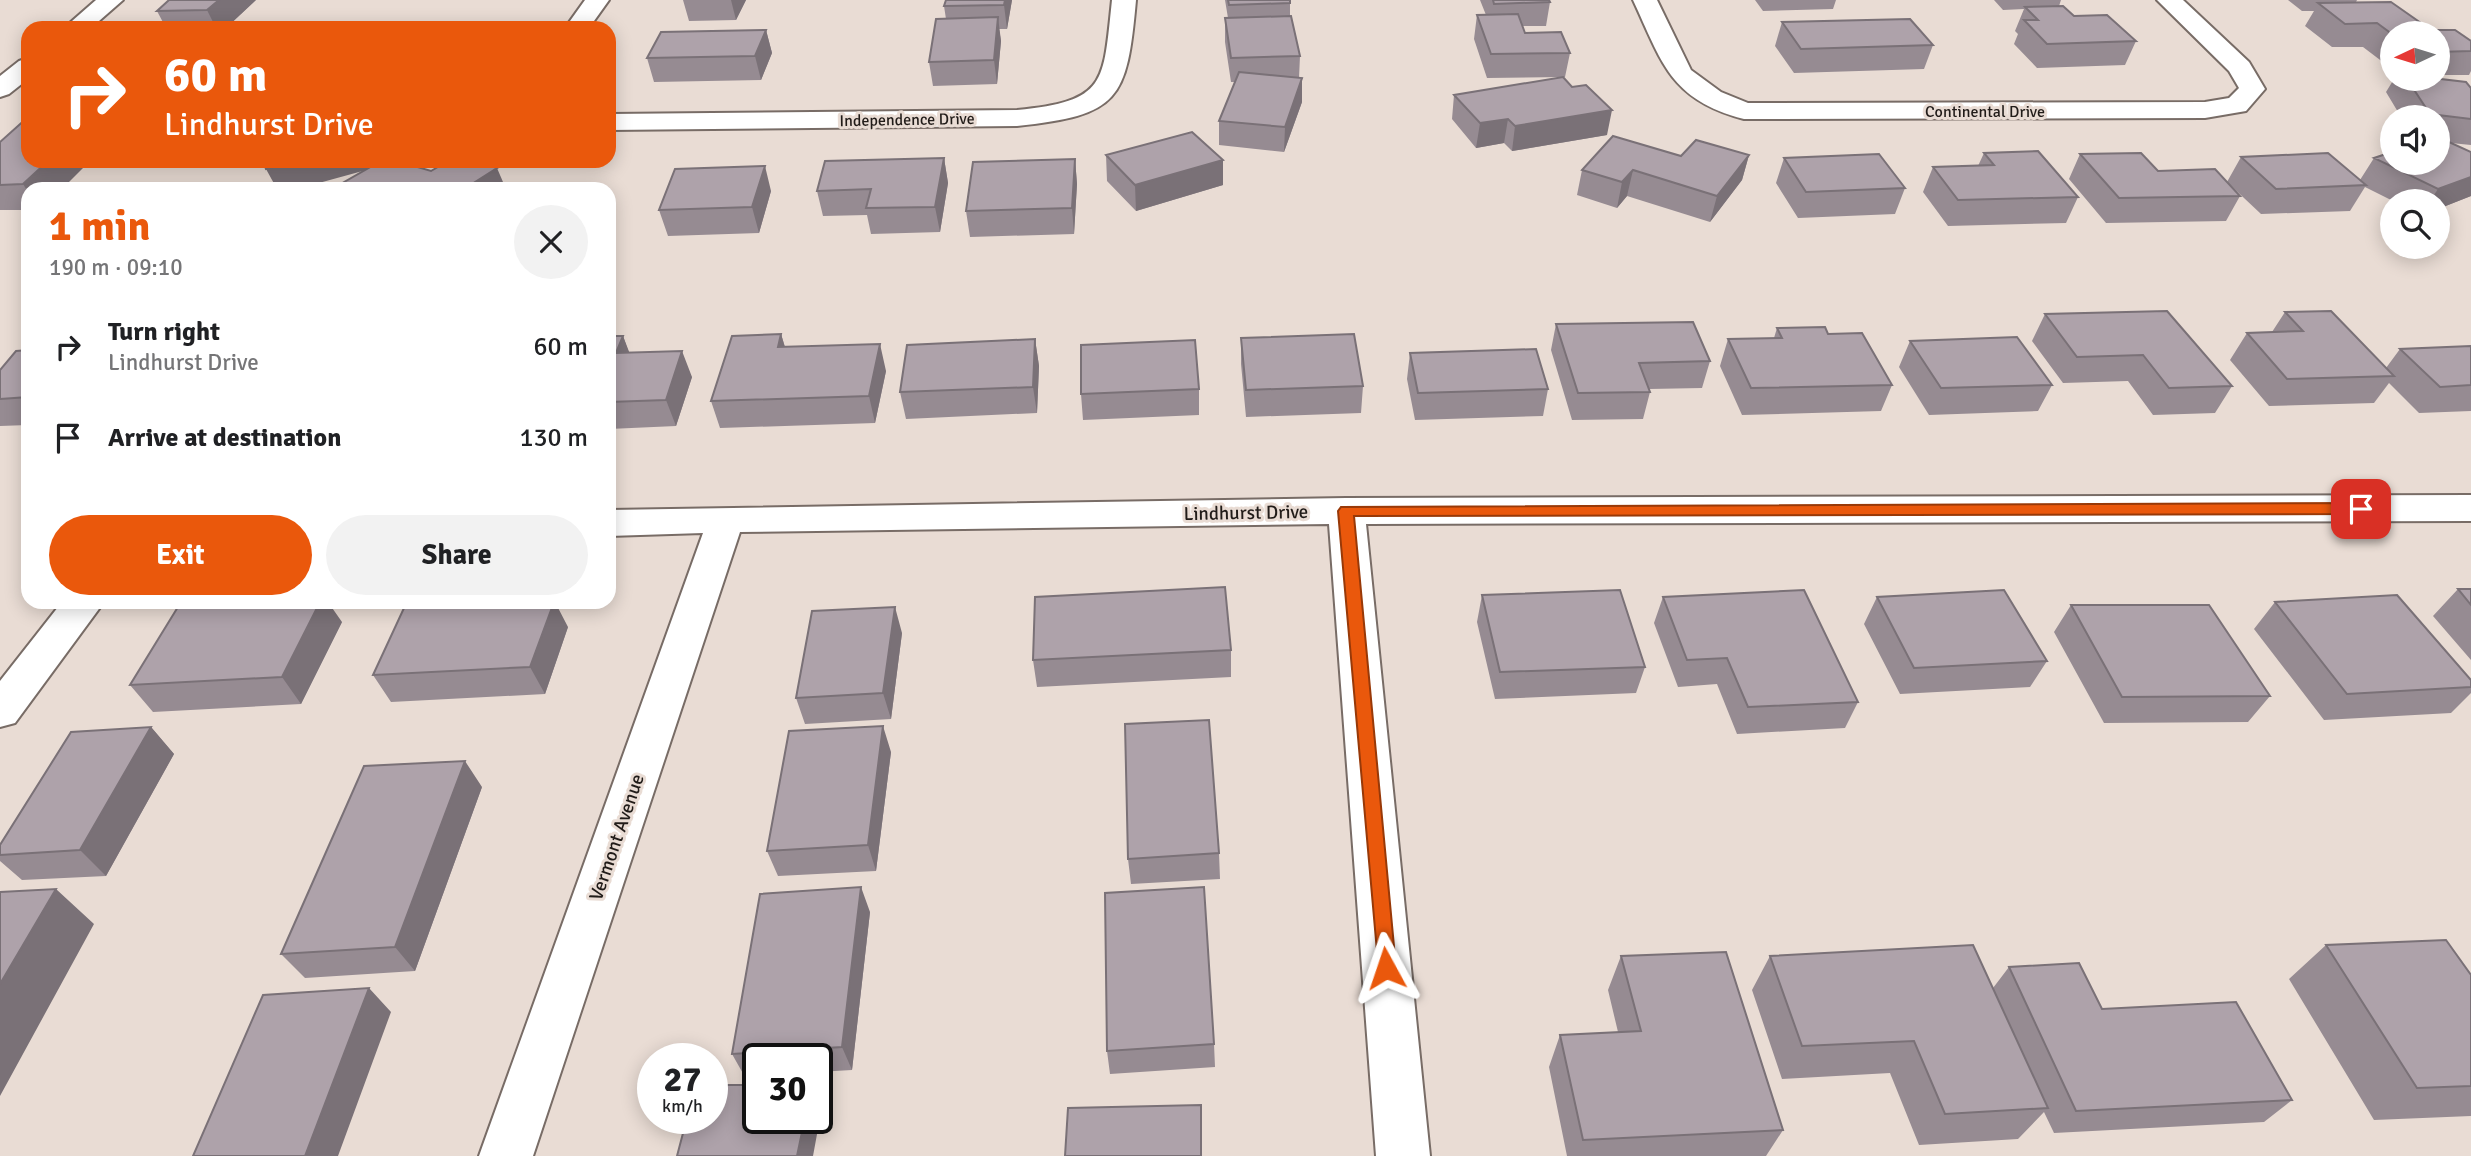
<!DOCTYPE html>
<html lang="en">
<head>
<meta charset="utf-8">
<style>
  body { margin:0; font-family:Signika,sans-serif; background:#f2f2f2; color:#202124; height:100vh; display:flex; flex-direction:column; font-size:26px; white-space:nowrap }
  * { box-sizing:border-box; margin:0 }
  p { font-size:23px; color:#757577 }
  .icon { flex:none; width:38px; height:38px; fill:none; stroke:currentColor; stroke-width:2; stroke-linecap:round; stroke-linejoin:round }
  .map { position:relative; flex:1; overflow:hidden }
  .details { position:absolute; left:21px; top:182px; width:595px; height:427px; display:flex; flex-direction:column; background:#fff; border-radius:21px; box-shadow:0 4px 18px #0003 }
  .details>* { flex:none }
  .guide { position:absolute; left:21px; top:21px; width:595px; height:147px; border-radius:21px; box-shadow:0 4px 18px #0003; background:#ea580c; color:#fff; overflow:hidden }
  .needle { width:46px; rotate:266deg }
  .controls { position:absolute; left:2380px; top:21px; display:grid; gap:14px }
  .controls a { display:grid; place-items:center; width:70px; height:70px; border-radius:50%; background:#fff; box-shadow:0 4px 18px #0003; font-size:35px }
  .speed { position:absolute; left:637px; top:1043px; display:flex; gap:14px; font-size:35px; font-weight:700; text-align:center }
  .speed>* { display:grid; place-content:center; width:91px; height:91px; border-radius:50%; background:#fff; box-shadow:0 4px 18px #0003; line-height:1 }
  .speed small { font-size:18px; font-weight:400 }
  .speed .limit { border:4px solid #111; border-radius:10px; background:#fff; color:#111 }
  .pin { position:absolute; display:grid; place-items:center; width:60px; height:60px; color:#fff; margin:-30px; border-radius:14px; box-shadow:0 4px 10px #0006 }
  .me { position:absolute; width:77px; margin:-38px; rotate:355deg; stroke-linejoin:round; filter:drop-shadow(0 0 5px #0008) }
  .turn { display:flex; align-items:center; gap:24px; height:147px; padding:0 28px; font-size:32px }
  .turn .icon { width:91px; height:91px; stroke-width:2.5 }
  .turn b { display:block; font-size:49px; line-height:60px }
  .round { display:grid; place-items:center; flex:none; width:74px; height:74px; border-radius:37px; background:#f2f2f2 }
  .overview { display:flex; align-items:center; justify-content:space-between; height:119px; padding:0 28px }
  h1 { font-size:42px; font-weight:700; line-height:52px; color:#ea580c }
  .button { display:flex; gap:14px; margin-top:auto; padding:14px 28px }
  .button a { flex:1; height:80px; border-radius:42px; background:#ea580c; color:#fff; font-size:28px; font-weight:700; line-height:80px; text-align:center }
  .button a+a { background:#f2f2f2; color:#202124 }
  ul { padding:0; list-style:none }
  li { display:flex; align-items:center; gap:21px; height:91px; padding:0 28px }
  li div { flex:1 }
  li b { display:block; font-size:26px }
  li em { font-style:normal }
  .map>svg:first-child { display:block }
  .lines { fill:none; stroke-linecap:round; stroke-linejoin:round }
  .minor-casing { stroke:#786c66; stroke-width:4 }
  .minor { fill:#fff; fill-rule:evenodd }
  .wall { fill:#968b92 }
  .shaded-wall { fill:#7a7177 }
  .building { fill:#aea2aa; stroke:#7a7177; stroke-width:2 }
  .route { fill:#ea580c; stroke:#983908; stroke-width:2 }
  .labels { text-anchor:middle; stroke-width:6; stroke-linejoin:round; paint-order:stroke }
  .far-street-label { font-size:16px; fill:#211c19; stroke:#e9dcd4 }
  .street-label { font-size:19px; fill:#211c19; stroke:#e9dcd4 }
</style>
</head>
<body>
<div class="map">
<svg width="2471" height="1156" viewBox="0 0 2471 1156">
  <rect width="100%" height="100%" fill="#e9dcd4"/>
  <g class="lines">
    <defs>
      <path id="minor" d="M96 0H123L91 28H64Z
        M585 0H609L589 28H565Z
        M1112 0H1136C1127 101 1119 115 1017 126L609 130V114L1017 110C1107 101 1103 84 1112 0Z
        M1633 0H1657L1691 70 1721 92 1748 103 2205 102 2229 98 2239 88 2229 71 2157 0H2183L2249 62 2265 89 2246 111 2205 118 1744 119C1670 100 1662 62 1633 0Z
        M28 58V79L9 94 0 97V76L19 61Z
        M2471 495V521L1366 524 1430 1156H1376L1329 524 740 532 533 1156H479L703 533 609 536V510L1346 498Z
        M62 602H104L15 723 0 727V681Z"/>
    </defs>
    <use href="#minor" class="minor-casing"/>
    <use href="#minor" class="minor"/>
  </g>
  <path class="wall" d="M256 0 226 28H166L157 11Z
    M683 0H746L736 20 689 21Z
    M946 0H1012L1007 29H999L1001 41 997 84 933 86 929 62 946 19 944 6Z
    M1225 0H1290V16L1300 56 1299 78H1302V102L1284 152 1219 145V121L1235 82H1231L1225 42V18H1228Z
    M1480 0H1549L1550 2 1546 26H1522L1525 33 1570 53 1565 77 1487 78 1474 39 1477 15H1486Z
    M1755 0H1836L1833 9 1763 11Z
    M1994 0H2061L2059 6 2074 16 2136 41 2125 65 2037 68 2014 44 2018 34 2015 31 2024 9 2003 10Z
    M2288 0H2357L2356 2 2431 30 2471 41V71L2469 75H2439L2441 79 2471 88V145L2451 143 2471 152V196L2438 209V201H2393L2365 187 2350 211 2261 214 2227 182 2241 157 2360 180 2374 158 2438 163V117H2401L2386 92 2394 79H2438V33H2392V69L2363 47H2332L2305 26 2314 11H2302Z
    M1782 22 1933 45 1924 69 1794 73 1775 46Z
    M766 30 772 53 761 80 654 82 647 58Z
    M1454 95 1607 135 1512 151 1504 143 1476 148 1452 119Z
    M0 142 28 189V210H0Z
    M1984 153 2078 197 2066 223 1948 226 1923 192 1933 167 1978 166Z
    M2080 154 2158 171 2240 196 2226 221 2106 223 2069 179Z
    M1106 155 1223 160V185L1136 211 1107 181Z
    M1749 155 1742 180 1710 222 1627 196 1617 208 1577 195 1582 170 1681 156Z
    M944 158 948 183 940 232 871 234 867 215 823 216 817 191Z
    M1784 158 1905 188 1895 214 1798 218 1776 183Z
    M1075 159 1077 184 1074 234 970 237 966 211Z
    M771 191 759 233 668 236 659 210Z
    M2285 312 2386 368 2400 349 2471 346V411L2419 413 2389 383 2374 403 2269 406 2230 360 2247 333 2272 332Z
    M2045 314 2232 386 2215 413 2153 415 2128 381 2063 383 2032 341Z
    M1556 324 1710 361 1702 388 1649 389 1650 392 1643 419 1572 420 1551 350Z
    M1777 328 1828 334 1892 385 1881 411 1742 415 1720 366 1728 339 1774 338Z
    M781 334 785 347 886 371 875 423 720 428 711 401Z
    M609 336H623L629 353 692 377 676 426 609 429Z
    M1241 338 1363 386 1361 413 1246 417 1241 364Z
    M1035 339 1039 366 1037 413 906 419 900 392Z
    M1910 341 2052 385 2038 411 1929 415 1899 367Z
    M28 350V425L0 426V370Z
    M1410 353 1548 389 1543 416 1415 420 1407 379Z
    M1199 389V415L1083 420 1081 394Z
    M2458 589H2471V660L2433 616Z
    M1482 595 1645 667 1636 693 1495 699 1477 622Z
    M1663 597 1858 702 1845 728 1737 734 1717 684 1678 687 1654 623Z
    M1877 597 2047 661 2030 687 1900 694 1864 624Z
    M2275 602 2471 680V693L2451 713 2324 720 2254 629Z
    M2071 605 2270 696 2248 722 2104 723 2054 632Z
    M342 622 301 704 153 712 130 685Z
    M568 627 545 694 391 702 373 675Z
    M902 633 891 719 805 724 796 698Z
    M1231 650V677L1037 687 1033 660Z
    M151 727 174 754 106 876 22 880 0 861V845Z
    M891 752 876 871 778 876 767 851Z
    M482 787 415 971 305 978 281 954Z
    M1219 853 1220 879 1131 884 1128 859Z
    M870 912 852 1070 817 1072V1059H758V1076L745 1077 732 1054Z
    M2326 945 2471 975V1116L2374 1120 2289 979Z
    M1621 956 1783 1130 1766 1156H1567L1549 1067 1560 1035 1618 1032 1608 990Z
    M1770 956 1993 988 2009 967 2102 1009 2292 1100 2264 1122 2054 1133 2044 1112 2018 1139 1919 1145 1890 1073 1782 1079 1752 990Z
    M1214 1044 1215 1067 1110 1074 1107 1051Z"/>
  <path class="shaded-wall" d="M219 0H256L226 28H216L207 10Z
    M731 0H746L736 20Z
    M1005 0H1012L1007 29 1004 5Z
    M998 17 1001 41 997 84 994 60Z
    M766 30 772 53 761 80 755 56Z
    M1302 78V102L1284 152 1285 127Z
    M1612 110 1607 135 1512 151 1515 126Z
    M1508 119 1504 143 1476 148 1480 123Z
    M1749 155 1742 180 1710 222 1717 196Z
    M944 158 948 183 940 232 935 207Z
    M1075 159 1077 184 1074 234 1072 208Z
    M1223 160V185L1136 211 1135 185Z
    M48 161H90L62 189H28V192L23 184Z
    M294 161H399L297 189H277L266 169Z
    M765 166 771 191 759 233 752 207Z
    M497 168 506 189H464Z
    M1633 170 1627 196 1617 208 1622 182Z
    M2471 177V196L2438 209V201H2430L2438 189Z
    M781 334 789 361 778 347Z
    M623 336 633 362 616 353Z
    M1035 339 1039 366 1037 413 1033 387Z
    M880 344 886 371 875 423 869 396Z
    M682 351 692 377 676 426 666 400Z
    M320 602H328L342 622 301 704 282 677Z
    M554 602H555L568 627 545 694 530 667Z
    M895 607 902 633 891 719 883 693Z
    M883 726 891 752 876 871 868 845Z
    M151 727 174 754 106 876 80 850Z
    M465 761 482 787 415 971 395 947Z
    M861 887 870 912 852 1070 842 1047Z
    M56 889 94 924 0 1096V984Z
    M369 988 391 1012 338 1156H305Z
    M817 1096 822 1107 813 1156H797L805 1118H817Z"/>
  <path class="building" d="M169 0H219L207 10 157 11Z
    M946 0H1005L1004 5 944 6Z
    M1228 0H1290V3L1229 5Z
    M1493 0H1549L1550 2 1494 4Z
    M2391 2 2431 30H2455L2471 41V51L2438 52V33H2392V34L2377 23 2345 24 2318 3Z
    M2063 6 2074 16 2107 15 2136 41 2047 44 2024 20H2038L2025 7Z
    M1518 14 1525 33 1561 32 1570 53 1491 54 1477 15Z
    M1291 16 1300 56 1231 58 1225 18Z
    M998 17 994 60 929 62 936 19Z
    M1910 19 1933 45 1801 49 1782 22Z
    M766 30 755 56 647 58 661 32Z
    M1239 72 1302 78 1285 127 1219 121Z
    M2438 74 2441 79 2466 82 2471 88V119L2430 114 2407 79H2438Z
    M1563 77 1572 87 1586 85 1612 110 1515 126 1508 119 1480 123 1454 95Z
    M28 117V161H48L23 184 0 185V142Z
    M1192 132 1223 160 1135 185 1106 155Z
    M1613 136 1681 156 1696 140 1749 155 1717 196 1633 170 1622 182 1582 170Z
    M2438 137 2471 152V177L2438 189 2374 158 2392 152V163H2438Z
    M2038 151 2078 197 1958 200 1933 167 1994 165 1984 153Z
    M2141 153 2158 171 2215 169 2240 196 2119 198 2080 154Z
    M2328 153 2366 185 2276 189 2241 157Z
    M1879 154 1905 188 1806 192 1784 158Z
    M944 158 935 207 866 208 871 189 817 191 825 161Z
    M1075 159 1072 208 966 211 973 162Z
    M263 161H294L266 169Z
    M381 161H397L431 171 448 161H473L497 168 464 189H332Z
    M765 166 752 207 659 210 675 169Z
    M2167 311 2232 386 2169 388 2143 355 2077 357 2045 314Z
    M2331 311 2394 376 2287 379 2247 333 2303 331 2285 312Z
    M1693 322 1710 361 1639 363 1650 392 1578 393 1556 324Z
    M1825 327 1828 334 1862 333 1892 385 1751 388 1728 339 1782 338 1777 328Z
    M781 334 778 347 880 344 869 396 711 401 732 336Z
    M1354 334 1363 386 1246 390 1241 338Z
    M609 336H623L616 353 682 351 666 400 609 402Z
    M2017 337 2052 385 1941 388 1910 341Z
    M1035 339 1033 387 900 392 907 345Z
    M1195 340 1199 389 1081 394V345Z
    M2471 346V385L2440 387 2400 349Z
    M1536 349 1548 389 1418 393 1410 353Z
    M28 350V397L0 399V370L16 351Z
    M1225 587 1231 650 1033 660 1035 597Z
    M2458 589H2471V605Z
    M1620 590 1645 667 1500 672 1482 595Z
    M1804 590 1858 702 1748 707 1727 658 1687 660 1663 597Z
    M2004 590 2047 661 1914 668 1877 597Z
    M2397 595 2471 680V687L2347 694 2275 602Z
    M181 602H320L282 677 130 685Z
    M525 602H554L530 667 373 675 404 608Z
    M2071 605H2209L2270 696 2122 697Z
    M895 607 883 693 796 698 812 611Z
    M1209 720 1219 853 1128 859 1125 724Z
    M883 726 868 845 767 851 789 731Z
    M151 727 80 850 0 855V845L71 732Z
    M465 761 395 947 281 954 364 766Z
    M861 887 842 1047 732 1054 760 894Z
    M1204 887 1214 1044 1107 1051 1105 893Z
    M56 889 0 984V892Z
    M2446 940 2471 975V1086L2417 1088 2326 945Z
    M1973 945 2048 1108 1945 1114 1914 1041 1802 1046 1770 956Z
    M1726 952 1783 1130 1583 1140 1560 1035 1641 1031 1621 956Z
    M2079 963 2102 1009 2236 1002 2292 1100 2076 1111 2009 967Z
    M369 988 305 1156H193L263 995Z
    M712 1085H758V1118H805L797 1156H677L687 1118H712Z
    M1201 1105V1156H1065L1068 1108Z"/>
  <path class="route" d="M2361 503 2369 509 2361 514 1354 516 1396 968 1393 974 1386 977 1379 974 1338 511 1341 507Z"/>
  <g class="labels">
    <g class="far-street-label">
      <text x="1985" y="117">Continental Drive</text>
      <text transform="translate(907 119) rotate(-1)" y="6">Independence Drive</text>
    </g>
    <g class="street-label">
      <text transform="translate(1246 512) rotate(-1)" y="7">Lindhurst Drive</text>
      <text transform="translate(616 837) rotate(-71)" y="7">Vermont Avenue</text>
    </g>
  </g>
</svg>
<div class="controls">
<a><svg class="needle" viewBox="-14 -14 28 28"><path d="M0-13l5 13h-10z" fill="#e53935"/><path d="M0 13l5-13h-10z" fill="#757577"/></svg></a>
<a><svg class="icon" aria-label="sound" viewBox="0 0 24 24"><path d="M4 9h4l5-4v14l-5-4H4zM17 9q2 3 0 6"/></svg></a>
<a><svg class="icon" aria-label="search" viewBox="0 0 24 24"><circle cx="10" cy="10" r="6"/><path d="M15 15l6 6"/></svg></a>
</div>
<div class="speed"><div>27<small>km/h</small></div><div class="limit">30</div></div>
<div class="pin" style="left:2361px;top:509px;background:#d93025"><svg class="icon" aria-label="arrive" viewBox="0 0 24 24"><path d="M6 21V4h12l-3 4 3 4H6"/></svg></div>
<svg class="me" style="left:1386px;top:968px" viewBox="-20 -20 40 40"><path d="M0-17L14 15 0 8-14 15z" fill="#ea580c" stroke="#fff" stroke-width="4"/></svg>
<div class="guide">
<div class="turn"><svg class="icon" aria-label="right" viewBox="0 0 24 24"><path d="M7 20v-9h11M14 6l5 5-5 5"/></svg><div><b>60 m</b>Lindhurst Drive</div></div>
</div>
<section class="details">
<div class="overview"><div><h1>1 min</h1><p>190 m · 09:10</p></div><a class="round"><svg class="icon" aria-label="close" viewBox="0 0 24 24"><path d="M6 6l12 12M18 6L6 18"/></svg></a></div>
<ul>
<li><svg class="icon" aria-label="right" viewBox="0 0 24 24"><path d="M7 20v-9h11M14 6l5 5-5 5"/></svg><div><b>Turn right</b><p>Lindhurst Drive</p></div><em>60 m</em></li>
<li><svg class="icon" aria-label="arrive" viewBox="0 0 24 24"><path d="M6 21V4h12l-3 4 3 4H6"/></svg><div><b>Arrive at destination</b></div><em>130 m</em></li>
</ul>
<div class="button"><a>Exit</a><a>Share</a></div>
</section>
</div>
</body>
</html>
